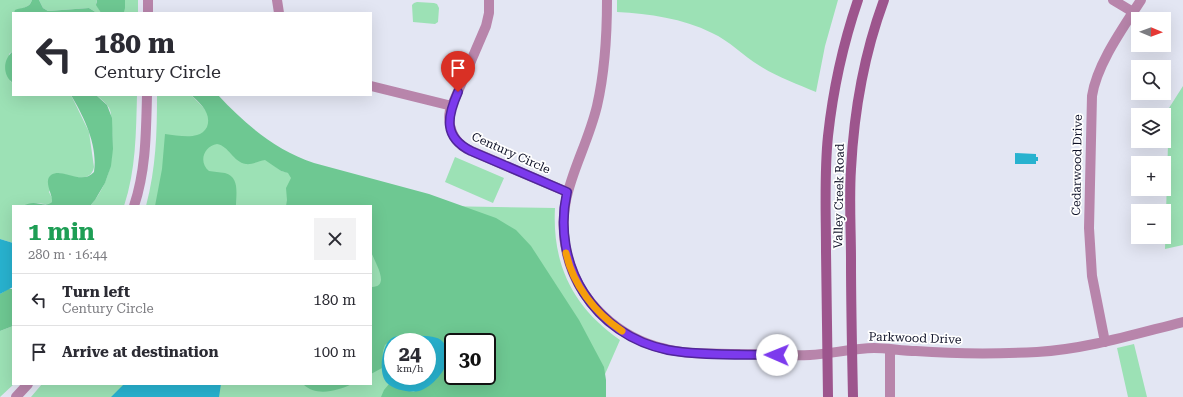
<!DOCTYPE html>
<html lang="en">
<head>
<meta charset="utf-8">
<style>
  body { margin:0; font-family:"Roboto Serif",serif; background:#f2f2f3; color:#2b2b33; height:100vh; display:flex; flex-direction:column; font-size:15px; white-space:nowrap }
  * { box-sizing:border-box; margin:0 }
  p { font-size:13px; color:#7c7c81 }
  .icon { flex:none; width:22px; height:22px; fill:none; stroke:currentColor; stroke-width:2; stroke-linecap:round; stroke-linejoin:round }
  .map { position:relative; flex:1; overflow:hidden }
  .panel { position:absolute; left:12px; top:205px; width:360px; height:180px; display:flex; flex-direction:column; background:#fff; border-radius:0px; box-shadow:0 4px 16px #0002 }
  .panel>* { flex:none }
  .banner { position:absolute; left:12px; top:12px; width:360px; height:84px; border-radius:0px; box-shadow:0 4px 16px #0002; background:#fff; color:#2b2b33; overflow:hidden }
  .needle { width:26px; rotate:91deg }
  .tools { position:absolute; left:1131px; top:12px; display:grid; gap:8px }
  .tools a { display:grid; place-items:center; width:40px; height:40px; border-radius:0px; background:#fff; box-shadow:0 4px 16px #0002; font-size:20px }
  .speed { position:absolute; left:384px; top:333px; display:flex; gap:8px; font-size:20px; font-weight:700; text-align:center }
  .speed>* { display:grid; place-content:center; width:52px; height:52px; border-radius:50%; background:#fff; box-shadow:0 4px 16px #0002; line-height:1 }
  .speed small { font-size:10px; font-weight:400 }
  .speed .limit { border:2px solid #111; border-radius:6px; background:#fff; color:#111 }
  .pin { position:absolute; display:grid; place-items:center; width:34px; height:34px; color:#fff; margin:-41px -17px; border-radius:50% 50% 50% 0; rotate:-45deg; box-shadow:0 0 4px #0007 }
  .pin .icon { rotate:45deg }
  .me { position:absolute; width:44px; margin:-22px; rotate:271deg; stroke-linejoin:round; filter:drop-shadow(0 0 3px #0008) }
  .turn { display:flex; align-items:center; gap:14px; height:84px; padding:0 16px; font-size:18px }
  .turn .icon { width:52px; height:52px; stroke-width:2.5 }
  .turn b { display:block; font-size:28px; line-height:34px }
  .round { display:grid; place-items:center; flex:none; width:42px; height:42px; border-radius:0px; background:#f2f2f3 }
  .headline { display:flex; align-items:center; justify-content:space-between; height:68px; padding:0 16px }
  h1 { font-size:24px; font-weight:700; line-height:30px; color:#1e9e55 }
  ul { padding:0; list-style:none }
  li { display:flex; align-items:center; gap:12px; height:52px; padding:0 16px; border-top:1px solid #e1e1e2 }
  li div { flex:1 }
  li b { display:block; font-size:15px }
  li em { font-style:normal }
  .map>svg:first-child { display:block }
  .green { fill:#9ce1b5; fill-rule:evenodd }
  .forest { fill:#6ec892; fill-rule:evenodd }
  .water { fill:#28b2cf; fill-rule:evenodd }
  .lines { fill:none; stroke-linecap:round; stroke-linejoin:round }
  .minor { stroke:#b885ab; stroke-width:10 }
  .tertiary { stroke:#b885ab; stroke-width:10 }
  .secondary { stroke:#9d558d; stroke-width:10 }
  .route-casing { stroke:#51269a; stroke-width:10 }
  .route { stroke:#7c3aed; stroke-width:7 }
  .slow { stroke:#f59e0b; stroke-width:7 }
  .labels { text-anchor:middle; stroke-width:3.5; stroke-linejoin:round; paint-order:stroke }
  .street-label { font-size:12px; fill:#0e1127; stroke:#fff }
</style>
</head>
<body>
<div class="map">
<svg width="1183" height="397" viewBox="0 0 1183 397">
  <rect width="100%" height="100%" fill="#e3e6f3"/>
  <path class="green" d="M0 0H32C29 9 19 8 13 13V51L9 54 10 81 13 83V95H71L89 132 94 167C91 184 70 176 59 173L49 192 53 200 51 204C45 205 42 203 37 203 29 204 21 206 13 206V243L0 239Z
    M39 0H97L96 3 101 13H97L89 8 48 11 43 8Z
    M125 0H138V13H123L125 3Z
    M617 0H838L825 46 816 92C797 84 777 77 760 66 743 56 730 41 712 33 682 18 650 14 617 12Z
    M417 2 434 3 437 4 439 8 438 22 435 24 413 22 412 5 414 3Z
    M1183 86V245L1165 249 1169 108Z
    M96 95H137C136 133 136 170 124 206H90C110 183 114 158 112 129 111 123 112 116 110 110 108 104 101 99 96 95Z
    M157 95H191L202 106 207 112 281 171 441 206 555 208C552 265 573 307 620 340L595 397H31L42 384H371V206H146C156 167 157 134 157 95ZM393 342H427V376H393ZM453 342H487V376H453Z
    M455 157 504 178 493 203 445 182Z
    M13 326V384H14L0 397V331Z
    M1134 344 1147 397H1128L1117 348Z"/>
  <path class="forest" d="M32 0H39L43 8 48 11 89 8 97 13H14L15 10C22 7 29 9 32 0Z
    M97 0H125V8L124 12 101 13 96 5Z
    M13 51V83C2 75 3 59 13 51Z
    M71 95H96L107 105 112 118 113 149 111 166 105 183 95 200 90 206H23C36 198 44 209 52 202 53 195 43 181 51 175 63 167 81 186 94 172 98 145 84 117 71 95Z
    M191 95H218C246 125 275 150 314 163L429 194 496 218 516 230 531 246 579 320 604 367 606 380V397H381L384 390 389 384 393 387 414 392 447 356 418 336 395 337 385 345 383 351 382 368 371 374V287C393 288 372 258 371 251 369 236 371 220 371 206H286L287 200 286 188 291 178 288 173 281 171 265 160C259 161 251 165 246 164 233 162 229 146 217 144 204 146 198 162 209 171 214 172 219 172 225 173 240 177 236 194 236 206H155L162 169 165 134C175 135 188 138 197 135 201 134 205 131 207 127 212 113 200 103 191 95ZM453 342H487V376H453Z
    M8 289H13V326L0 331V294Z
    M303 384H352C337 391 316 397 303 384Z"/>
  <path class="water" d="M1015 153 1036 154V157H1038V161H1036V164H1015Z
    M0 239 13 243V287L0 294Z
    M404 336C413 336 436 334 442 341 459 357 436 386 419 391 410 393 394 390 387 383 378 375 381 345 392 338 395 336 400 336 404 336ZM393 342H427V376H393Z
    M124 384H221L219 397H111Z"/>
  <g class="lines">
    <path class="minor" d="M277 0 279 13
      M489 0V13L486 26 450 110C447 126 453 141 467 149L567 192
      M607 0C607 36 605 71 597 106 584 160 553 196 567 254 578 301 619 339 666 349 690 355 715 353 740 354 763 354 787 356 810 355 831 354 853 348 874 348 888 348 902 351 916 351 956 354 997 354 1037 352 1087 349 1135 334 1183 322
      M1113 0 1133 12
      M371 86 452 106
      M1105 342 1092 276 1089 228 1092 96C1097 64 1123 28 1141 0
      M890 349V397"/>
    <path class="tertiary" d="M148 13V0
      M134 206C146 170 146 133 147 95
      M16 397 28 384"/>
    <path class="secondary" d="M828 397C827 348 827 300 826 251 826 213 824 174 828 136 833 90 843 44 858 0
      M853 397C852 351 851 306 851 260 851 230 849 199 851 169 854 111 864 54 884 0"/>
  </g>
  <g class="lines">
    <defs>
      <path id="route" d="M458 92C447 117 443 137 471 151L567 192C551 265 594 335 668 350 701 356 743 354 777 355"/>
    </defs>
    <use href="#route" class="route-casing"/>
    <use href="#route" class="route"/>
    <path class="slow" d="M566 253C573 285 595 313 622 331"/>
  </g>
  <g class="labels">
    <g class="street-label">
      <text transform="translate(511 153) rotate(24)" y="4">Century Circle</text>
      <text transform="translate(1077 165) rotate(-89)" y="4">Cedarwood Drive</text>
      <text transform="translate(839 196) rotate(-89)" y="4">Valley Creek Road</text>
      <text transform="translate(915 338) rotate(2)" y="4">Parkwood Drive</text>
    </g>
  </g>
</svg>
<div class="tools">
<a><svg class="needle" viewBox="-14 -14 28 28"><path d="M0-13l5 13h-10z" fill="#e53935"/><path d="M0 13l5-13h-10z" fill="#7c7c81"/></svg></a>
<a><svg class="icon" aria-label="search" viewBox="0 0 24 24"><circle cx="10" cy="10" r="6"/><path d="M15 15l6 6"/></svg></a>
<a><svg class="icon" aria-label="layers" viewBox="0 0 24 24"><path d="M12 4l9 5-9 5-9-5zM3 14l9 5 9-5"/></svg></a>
<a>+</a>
<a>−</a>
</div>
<div class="speed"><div>24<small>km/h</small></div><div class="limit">30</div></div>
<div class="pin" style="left:458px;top:92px;background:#d93025"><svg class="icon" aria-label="arrive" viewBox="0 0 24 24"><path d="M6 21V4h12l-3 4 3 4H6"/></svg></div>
<svg class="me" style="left:777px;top:355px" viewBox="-20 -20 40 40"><circle r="19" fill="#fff"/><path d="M0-13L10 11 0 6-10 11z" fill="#7c3aed"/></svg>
<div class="banner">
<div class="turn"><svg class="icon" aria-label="left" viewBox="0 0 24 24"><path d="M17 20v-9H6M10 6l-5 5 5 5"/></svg><div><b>180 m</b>Century Circle</div></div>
</div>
<section class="panel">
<div class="headline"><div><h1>1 min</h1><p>280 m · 16:44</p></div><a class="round"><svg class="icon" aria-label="close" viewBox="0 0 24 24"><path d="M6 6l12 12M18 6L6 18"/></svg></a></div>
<ul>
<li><svg class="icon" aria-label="left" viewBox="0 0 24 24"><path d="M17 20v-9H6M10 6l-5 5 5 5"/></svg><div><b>Turn left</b><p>Century Circle</p></div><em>180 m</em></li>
<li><svg class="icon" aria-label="arrive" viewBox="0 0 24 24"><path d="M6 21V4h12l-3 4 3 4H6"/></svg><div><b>Arrive at destination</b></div><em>100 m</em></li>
</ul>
</section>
</div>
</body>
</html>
